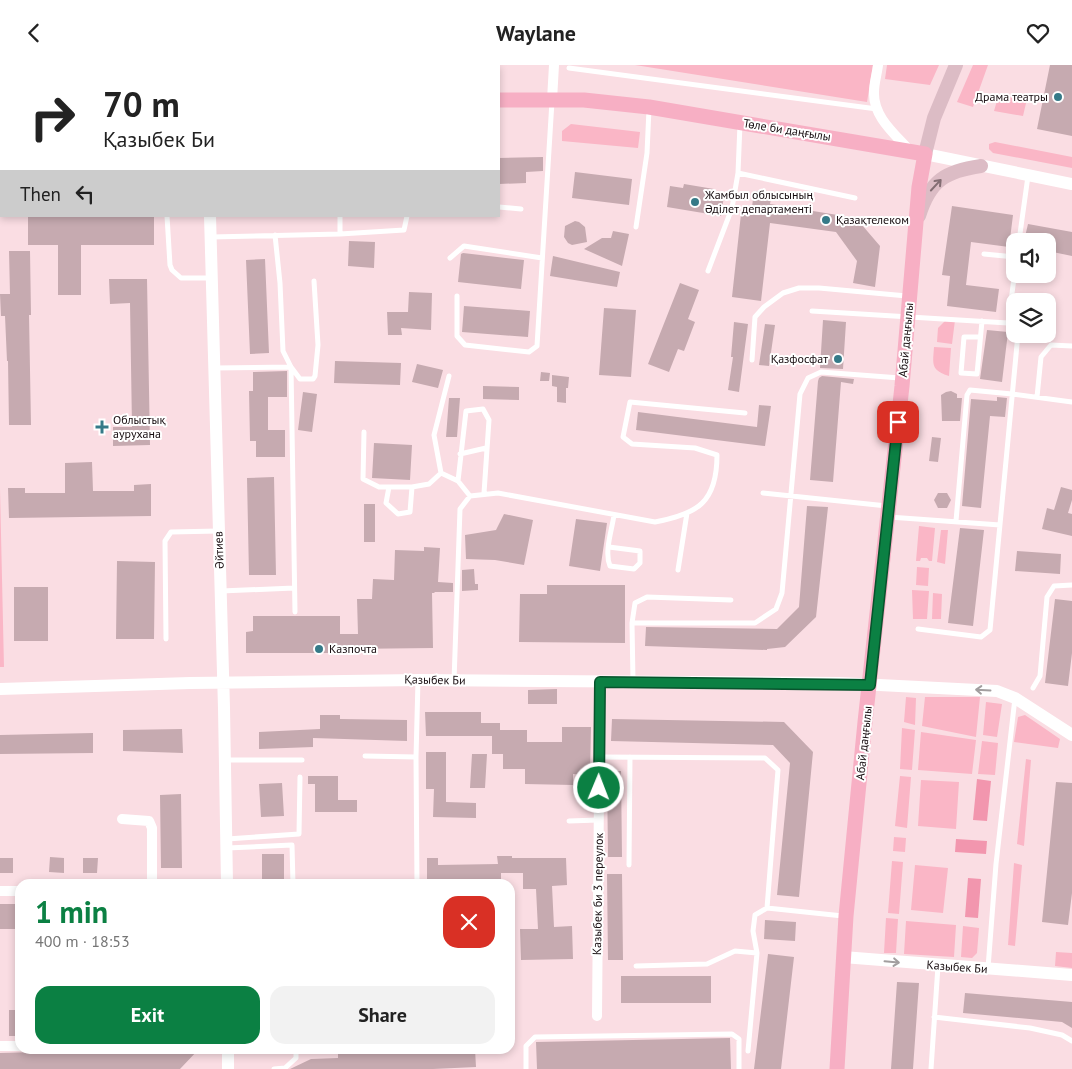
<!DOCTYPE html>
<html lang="en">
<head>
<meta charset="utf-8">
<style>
  body { margin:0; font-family:"PT Sans",sans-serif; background:#f2f2f2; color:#222; height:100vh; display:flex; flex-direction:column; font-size:19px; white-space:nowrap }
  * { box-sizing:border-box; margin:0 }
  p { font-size:16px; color:#767676 }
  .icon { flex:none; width:28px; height:28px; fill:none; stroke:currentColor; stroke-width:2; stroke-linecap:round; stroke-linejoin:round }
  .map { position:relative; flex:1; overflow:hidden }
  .drawer { position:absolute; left:15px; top:814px; width:500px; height:175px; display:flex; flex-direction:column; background:#fff; border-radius:15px; box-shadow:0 2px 8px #0003 }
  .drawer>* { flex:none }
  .banner { position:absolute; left:0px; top:0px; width:500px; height:152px; box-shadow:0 2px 8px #0003; background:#fff; color:#222; overflow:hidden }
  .tools { position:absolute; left:1006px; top:168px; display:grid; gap:10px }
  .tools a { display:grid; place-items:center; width:50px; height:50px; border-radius:10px; background:#fff; box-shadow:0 2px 8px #0003; font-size:25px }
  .pin { position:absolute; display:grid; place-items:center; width:42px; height:42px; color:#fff; margin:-21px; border-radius:10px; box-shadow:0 2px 8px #0006 }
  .me { position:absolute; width:55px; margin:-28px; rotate:1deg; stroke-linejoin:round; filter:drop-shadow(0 0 4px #0008) }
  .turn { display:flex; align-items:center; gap:18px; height:105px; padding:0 20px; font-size:22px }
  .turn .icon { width:65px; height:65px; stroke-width:2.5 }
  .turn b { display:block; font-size:35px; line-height:42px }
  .then { display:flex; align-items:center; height:48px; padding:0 20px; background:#0003; gap:10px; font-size:19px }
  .round { display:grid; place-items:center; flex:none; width:52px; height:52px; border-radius:15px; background:#f2f2f2 }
  .head { display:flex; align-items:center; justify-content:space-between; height:85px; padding:0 20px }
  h1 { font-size:30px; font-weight:700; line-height:38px; color:#0b8043 }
  .primary-button { display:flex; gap:10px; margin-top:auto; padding:10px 20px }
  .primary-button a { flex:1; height:58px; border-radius:15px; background:#0b8043; color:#fff; font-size:20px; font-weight:700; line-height:58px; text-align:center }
  .primary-button a+a { background:#f2f2f2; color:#222 }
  header { display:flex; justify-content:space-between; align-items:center; height:65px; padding:0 20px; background:#fff; font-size:22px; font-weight:700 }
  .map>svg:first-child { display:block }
  .green { fill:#fab6c6 }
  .water { fill:#f296ae }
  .building { fill:#c6aab0 }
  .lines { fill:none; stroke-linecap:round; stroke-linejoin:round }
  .service { stroke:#fff; stroke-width:5 }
  .minor { stroke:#fff; stroke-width:10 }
  .tertiary { stroke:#fff; stroke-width:12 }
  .secondary { stroke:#dcbcc5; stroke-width:14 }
  .primary { stroke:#f7afc4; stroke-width:15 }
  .oneway { stroke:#836d73 }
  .oneway2 { stroke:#a29e9f }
  .route-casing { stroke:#07532c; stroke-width:12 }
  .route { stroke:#0b8043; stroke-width:9 }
  .poi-dot { fill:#357a88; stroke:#fff; stroke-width:2 }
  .labels { text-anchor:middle; stroke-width:4; stroke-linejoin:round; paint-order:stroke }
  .poi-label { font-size:12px; fill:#160c0f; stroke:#fff; text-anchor:start }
  .street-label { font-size:12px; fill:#160c0f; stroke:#fff }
</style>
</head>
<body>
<header><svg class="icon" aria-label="back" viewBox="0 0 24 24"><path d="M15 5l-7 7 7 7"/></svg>Waylane<svg class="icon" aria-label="heart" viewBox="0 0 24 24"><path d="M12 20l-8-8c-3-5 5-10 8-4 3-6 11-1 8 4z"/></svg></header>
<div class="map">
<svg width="1072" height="1004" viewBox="0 0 1072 1004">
  <rect width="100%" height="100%" fill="#fadde3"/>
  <path class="green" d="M635 0H873L867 37Z
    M887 0H939L930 20 885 14Z
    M973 0H988L973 42 957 37Z
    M999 29 1027 34 1023 51 994 46Z
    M571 59 640 67 638 83 562 76V66Z
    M995 77 1072 92V103L993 88 989 84V79Z
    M946 255H955L952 279 937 277 938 263Z
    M934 282 951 283 949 311C930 305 933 299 934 282Z
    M0 424 4 602H0Z
    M919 461 935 463 932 496H929L927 493H921L920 496H916Z
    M941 465H948L945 499 937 497Z
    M917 502 929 503 928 521 916 520Z
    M912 525 929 526 927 554H913Z
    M933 528 942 529 941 554H932Z
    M906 632 916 633 915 660 904 657Z
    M925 632H980L976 672 922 661Z
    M986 637 1002 639 997 672 983 670Z
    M1025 650 1060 674 1058 683 1014 677 1018 652Z
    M902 663 915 665 912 705 900 704Z
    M921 667 976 675 972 709 918 705Z
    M982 676 998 678 995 710 978 709Z
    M1026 694 1031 695 1024 781 1017 779Z
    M900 711 911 712 907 763 895 761Z
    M921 715 959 717 956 764 918 761Z
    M894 772 906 773 905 787 893 786Z
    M892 796 903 797 899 849 888 848Z
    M1014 798 1022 800 1015 881 1008 880Z
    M915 800 948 803 943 848 911 845Z
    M886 853 898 854 896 888H884Z
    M906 856 956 860 954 892 904 889Z
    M963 861 979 863 977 888 972 893 961 892Z
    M1056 887 1072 888V903L1055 901Z"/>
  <path class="water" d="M977 714 991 716 987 756 973 755Z
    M956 774 987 776 986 789 955 787Z
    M968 813 981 814 978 853 965 852Z"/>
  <path class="building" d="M1050 0H1072V71L1037 64Z
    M543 92V106L526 107V118L499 119V93Z
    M575 107 632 114 629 140 572 133Z
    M684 119 714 124 713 129 724 131 721 151 667 142 670 121 683 123Z
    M754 126 772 128 770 139 856 153 880 181 875 222 853 218 857 196 836 167 770 158 761 236 732 232 741 149 751 150Z
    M952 141 1013 150 1009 182 971 177 966 220 999 224 996 247 947 241 950 211 942 210Z
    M28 151H154V180H81V230H58V180H28Z
    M575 156 579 157 585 162 587 177 572 180 568 178 564 172 565 161Z
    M1028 159 1072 167V191L1048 186V176H1024Z
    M613 166 629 169 622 201 584 184 602 173H611Z
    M349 176 375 177 374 203 348 201Z
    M9 186H30L31 250H29L31 360H9L8 296H7L5 251H1L0 229H10Z
    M463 188 524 195 521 224 458 217 461 189Z
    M553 191 620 207 617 222 550 211Z
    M265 194 269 288 250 289 246 195Z
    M109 214H147L150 380 113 381V362H132L130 238 110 239Z
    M680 218 699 225 688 254 695 257 684 286 678 284 669 307 648 299Z
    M409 227 432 228 431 265 401 263 402 270H388L387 247H408Z
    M464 241 530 246 528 272 462 267Z
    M604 243 636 245 631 312 599 310Z
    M823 255 846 257 843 304 820 303Z
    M734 257 748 259 739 327 728 325 733 292H731Z
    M765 259 775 260 769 301 759 300Z
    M987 265 1008 267 1002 317 980 314Z
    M335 296 401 298 400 320 334 318Z
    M417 299 443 305 438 323 412 317Z
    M287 306V332H268V365H285V392H256V376H250L249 326H253V307Z
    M541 307 550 308 549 316H540Z
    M552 310 569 312 568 323H566V338L557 337V322L552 321Z
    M822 311 854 314 853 319 841 317 833 417 810 415 818 316 819 313Z
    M483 321 519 322V335L483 334Z
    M951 326 957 329V333H962L960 356H942L941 330 946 327Z
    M303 327 317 329 312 367 298 365Z
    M997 332 1007 333 1005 352 990 351 981 443 962 441 971 334 997 336Z
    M449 333H460L457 372H446Z
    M759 340 771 341 765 381 636 365 638 347 757 362Z
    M932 372 941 373 938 397 929 396Z
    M374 378 412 380 410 415 372 413Z
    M92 397 93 426H134V420L151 419V451L9 453 8 423H25V428H65V398Z
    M274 412 276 510H249L247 413Z
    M1061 422 1072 425V435L1068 448 1072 449V471L1042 464 1047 443 1054 445Z
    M938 428H947L951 435 947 443H938L934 435Z
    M364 439H375V477H364Z
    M807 441 828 442 816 552 785 582 767 584V585L645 581 646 562 777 564 799 542Z
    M504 449 533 455 524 500 495 495 466 494 465 470 496 465Z
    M576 454 607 458 600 506 569 501Z
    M960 463 984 465 973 561 948 558Z
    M424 482 440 483 438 517 453 518V527H435L434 528H432L433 583 347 584V588H246V567L253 566V551H340V569H358L357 534H372L373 514 394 515 395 485 424 486Z
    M1017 486 1061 489 1060 509 1015 506Z
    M117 496 155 497 154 574H116Z
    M474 504 475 519H478V525L462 526V505Z
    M547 520H625V578L519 577 520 529H547Z
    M14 522H48V576H14Z
    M1055 534 1072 536V588L1068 621 1045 618Z
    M557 624V639H528V625Z
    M425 647H481V658H500V665H527V677H562V662H591L590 710 573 709V720L525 719V704H503V689H492V671H426Z
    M320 650H340V654L407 655V676L313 673V682L259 684V667L320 664Z
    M612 654 784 657 813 687 799 832 777 830 790 698 773 680 611 676Z
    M182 664 183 688 123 686V665Z
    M93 668V688L0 689V670Z
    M426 687H446V737L476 738V753L433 752 434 724H426Z
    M472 689H487L485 723H470Z
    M607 706H621L622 792H608Z
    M308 711H338V735H357V747H315V719H308Z
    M1056 717 1072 718V828L1068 860 1042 857Z
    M282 718 284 751 261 752 259 719Z
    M181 729 182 803H161L160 730Z
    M262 789H284V819H262Z
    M497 791H512V793H566L567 820 552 821 554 862 572 861 573 894 521 895 520 864H538L536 824H523V808H501V819H427V793H438V800L498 799Z
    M50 792 64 793V808L49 807Z
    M0 793H13V808H0Z
    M83 793H98L97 808H83Z
    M607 809H622L623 895H608Z
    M0 839H16V864H0Z
    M765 855 796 857 795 876 764 874Z
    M768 889 794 892 781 1004H754Z
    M621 911H711V938H621Z
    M897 917 919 918 913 1004H891Z
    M965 928 1072 937V963L1062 957 963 948Z
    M9 945H20V971H9Z
    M730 973 731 1004H537L536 977Z
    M147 984H199L180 1004H0V988Z
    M338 984H475L476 1002 433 1004H290L311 994 338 993Z"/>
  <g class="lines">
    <path class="service" d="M64 0V1
      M143 0V1
      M262 0V1
      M356 0V1
      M569 3 877 44
      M738 108 855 133
      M499 142 521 144
      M167 151 170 200 172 205 181 213H211
      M636 162 647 88 649 44
      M340 169V151
      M275 170 280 218 283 286 291 302 300 314H313L315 311 318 280 314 216
      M211 172 340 169 404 165 407 151
      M1019 176 1028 111
      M984 189 1015 192
      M450 193 464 181 542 193
      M708 206 732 143 738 108 740 59
      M457 231V271L465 280 529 287 537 281 552 36
      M812 246 1008 258 1015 264
      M1008 258 1015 206
      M980 272H964L961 308 977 309 982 256
      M752 295 755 252 764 242 783 228 799 223H819L907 231
      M215 303 291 302 295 547
      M1037 332 1041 292 1051 280 1072 281
      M364 367 363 414 379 422H412L429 419 441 408 434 370 449 311
      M460 389 486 383
      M441 408 458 416 470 431
      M458 416 466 346 483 344 489 355 484 428
      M389 422 386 438 398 449 410 447 412 422
      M763 428 887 441
      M889 452 1000 460
      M956 456 967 330 970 325 1012 329 1072 337
      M609 482 640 486V498L634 504 610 501C604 487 612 465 614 450
      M678 505 687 448
      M221 526 294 523
      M632 558H755L776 544 782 528 800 329 808 313 821 307 900 313
      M918 564 981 572 990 565 1018 269
      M166 574 165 476 171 467 218 466
      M454 616 460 444 470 431 498 428 655 457C698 449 717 437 717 390L695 383 632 379 623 372 630 337 745 348
      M633 616 632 558 635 538 647 532 731 535
      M1033 623 1040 611 1047 532 1054 521 1072 520
      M365 691 416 692
      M600 692 765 693 778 705 767 843 755 850 753 866 757 888 748 986
      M225 695H302
      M569 756 598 755
      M227 774 299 769 300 712
      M227 783 292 780 293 819
      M629 800 630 692
      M417 819 416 692 418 615
      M767 843 843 851
      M636 901 707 899 735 886 757 888
      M988 903 996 799 1015 633
      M934 952 1030 963 1062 970 1072 976
      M274 1004 285 1003 296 993V984
      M526 1004V981L535 972 732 969 739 974V1004
      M931 1004 938 901"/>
    <path class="minor" d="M878 0C877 9 874 18 874 27 873 52 895 69 910 86
      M552 35 554 0
      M122 754 149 756 152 763V819
      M0 826H20
      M597 951 600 617
      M0 981H20"/>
    <path class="tertiary" d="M925 89 1072 119
      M210 151 224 643 227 819
      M0 624 190 618 418 615 840 618 997 626 1015 633 1072 670
      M843 892 1072 910
      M228 984V1004"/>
    <path class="secondary" d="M925 89 934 53 956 0
      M919 151C930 115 946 106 981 101"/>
    <path class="primary" d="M499 35H584L649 42 925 89 919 122 902 321 865 657 846 851 837 1004
      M0 46H1"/>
  </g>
  <defs><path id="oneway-shaft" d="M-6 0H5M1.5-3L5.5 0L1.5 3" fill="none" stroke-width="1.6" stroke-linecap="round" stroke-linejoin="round" transform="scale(1.25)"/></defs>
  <use class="oneway" href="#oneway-shaft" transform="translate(936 120) rotate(-47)"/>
  <g class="oneway2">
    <use href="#oneway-shaft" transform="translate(983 625) rotate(-177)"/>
    <use href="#oneway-shaft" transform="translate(892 897) rotate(5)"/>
  </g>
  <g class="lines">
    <defs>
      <path id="route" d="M599 723 600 617 870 620 898 357"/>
    </defs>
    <use href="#route" class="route-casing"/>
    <use href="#route" class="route"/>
  </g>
  <g class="poi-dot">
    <circle cx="1058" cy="32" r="5"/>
    <circle cx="695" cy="137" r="5"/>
    <circle cx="826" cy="155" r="5"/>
    <circle cx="838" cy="294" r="5"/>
    <path d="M99.5 354.5h5v5h5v5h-5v5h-5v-5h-5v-5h5z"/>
    <circle cx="319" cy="584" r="5"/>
  </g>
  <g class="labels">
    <g class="poi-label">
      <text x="1048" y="36" text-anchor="end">Драма театры</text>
      <text x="705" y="134">Жамбыл облысының<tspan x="705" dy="14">Әділет департаменті</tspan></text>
      <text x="836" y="159">Қазақтелеком</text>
      <text x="828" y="298" text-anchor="end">Қазфосфат</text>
      <text x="113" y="359">Облыстық<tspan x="113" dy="14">аурухана</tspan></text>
      <text x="329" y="588">Казпочта</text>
    </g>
    <g class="street-label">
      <text transform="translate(787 65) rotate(9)" y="4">Төле би даңғылы</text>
      <text transform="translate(906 275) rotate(-85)" y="4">Абай даңғылы</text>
      <text transform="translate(219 485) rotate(-92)" y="4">Әйтиев</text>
      <text transform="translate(435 615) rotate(1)" y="4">Қазыбек Би</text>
      <text transform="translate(864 678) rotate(-84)" y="4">Абай даңғылы</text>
      <text transform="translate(598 829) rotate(-89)" y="4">Казыбек би 3 переулок</text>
      <text transform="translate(957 902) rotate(4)" y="4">Казыбек Би</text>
    </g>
  </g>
</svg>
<div class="tools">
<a><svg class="icon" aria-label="sound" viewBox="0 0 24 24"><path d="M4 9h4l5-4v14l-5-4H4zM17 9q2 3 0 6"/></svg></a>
<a><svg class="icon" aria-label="layers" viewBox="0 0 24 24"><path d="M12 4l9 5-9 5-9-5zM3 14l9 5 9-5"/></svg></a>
</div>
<div class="pin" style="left:898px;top:357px;background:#d93025"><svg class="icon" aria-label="arrive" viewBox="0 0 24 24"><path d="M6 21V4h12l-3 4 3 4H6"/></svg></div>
<svg class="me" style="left:599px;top:723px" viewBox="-20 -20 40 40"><circle r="17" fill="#0b8043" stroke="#fff" stroke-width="3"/><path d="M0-11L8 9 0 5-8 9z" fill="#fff"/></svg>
<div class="banner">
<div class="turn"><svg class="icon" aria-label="right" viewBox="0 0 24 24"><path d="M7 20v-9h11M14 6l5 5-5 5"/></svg><div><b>70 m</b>Қазыбек Би</div></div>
<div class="then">Then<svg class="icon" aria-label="left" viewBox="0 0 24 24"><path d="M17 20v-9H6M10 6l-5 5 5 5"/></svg></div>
</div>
<section class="drawer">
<div class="head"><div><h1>1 min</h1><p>400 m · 18:53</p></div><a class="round" style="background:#d93025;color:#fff"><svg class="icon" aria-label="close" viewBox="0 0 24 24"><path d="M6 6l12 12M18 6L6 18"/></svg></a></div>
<div class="primary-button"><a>Exit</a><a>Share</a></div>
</section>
</div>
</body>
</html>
